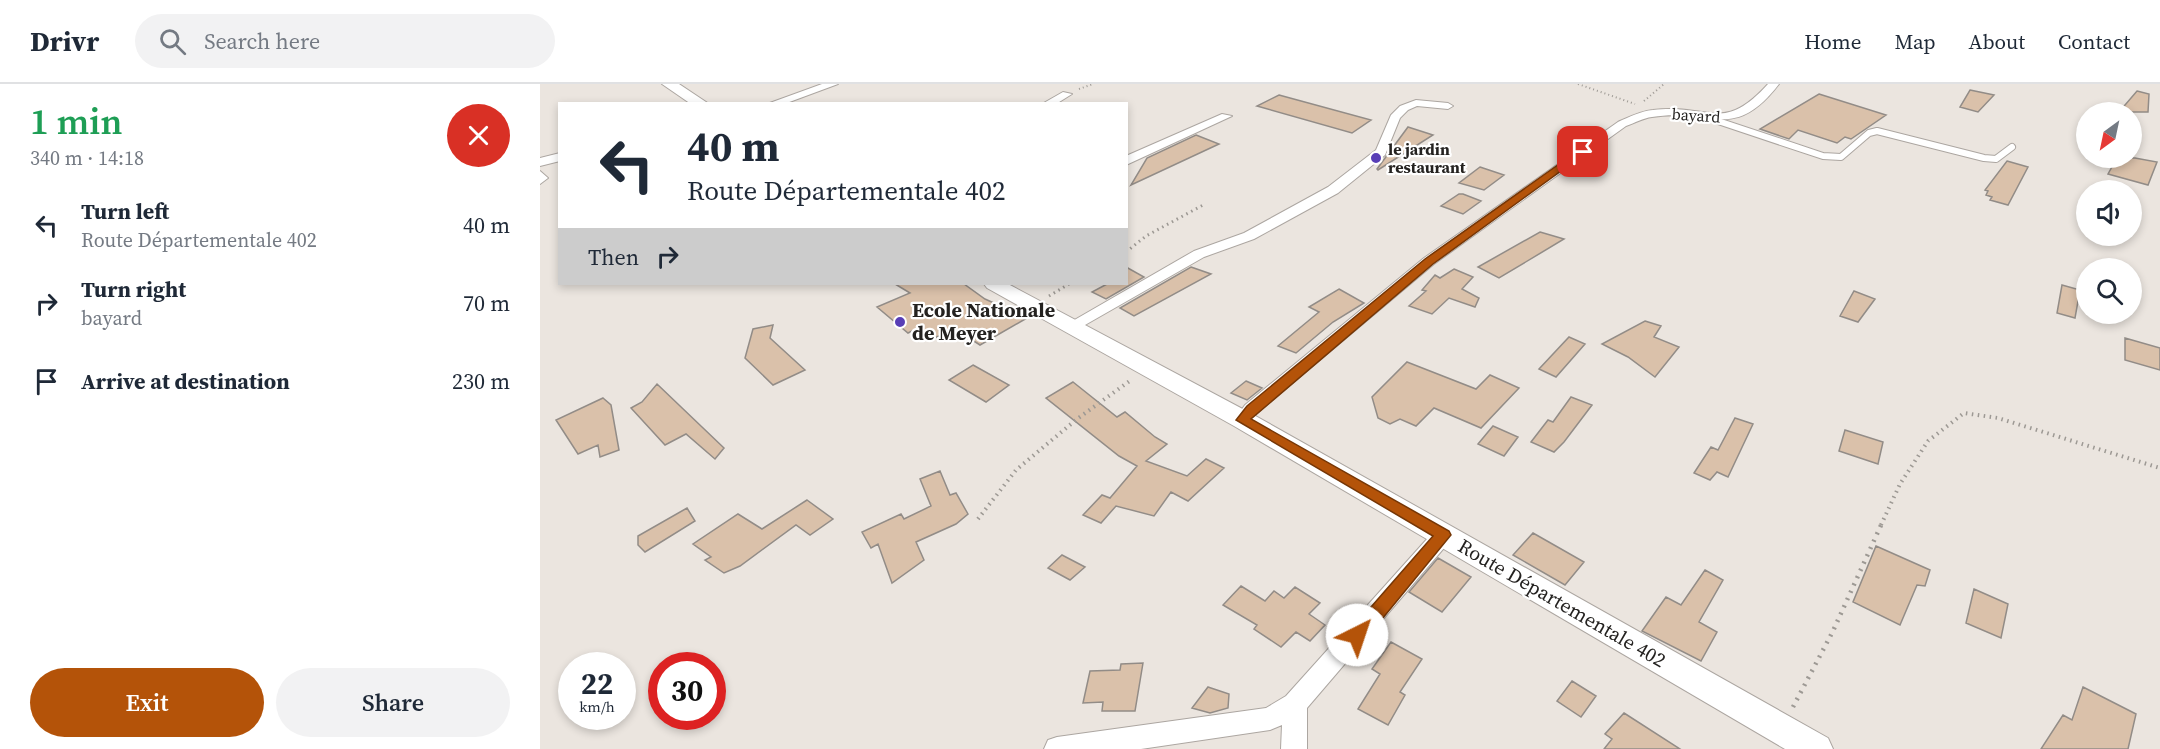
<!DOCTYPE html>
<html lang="en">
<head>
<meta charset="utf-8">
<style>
  body { margin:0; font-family:"Source Serif 4",serif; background:#f2f2f3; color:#1f2937; height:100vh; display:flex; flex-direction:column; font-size:22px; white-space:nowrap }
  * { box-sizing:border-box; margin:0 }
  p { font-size:20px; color:#747a83 }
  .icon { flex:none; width:33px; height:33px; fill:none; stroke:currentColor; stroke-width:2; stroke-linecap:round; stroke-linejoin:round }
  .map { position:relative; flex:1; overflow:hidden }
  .drawer { display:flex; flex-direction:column; background:#fff; width:540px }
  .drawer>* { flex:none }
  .top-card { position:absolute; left:18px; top:18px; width:570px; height:183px; border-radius:0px; box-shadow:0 3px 9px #0003; background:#fff; color:#1f2937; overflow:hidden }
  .needle { width:39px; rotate:213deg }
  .buttons { position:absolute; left:1536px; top:18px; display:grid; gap:12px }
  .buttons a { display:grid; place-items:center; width:66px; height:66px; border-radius:50%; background:#fff; box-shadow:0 3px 9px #0003; font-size:30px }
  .speed { position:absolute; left:18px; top:568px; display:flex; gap:12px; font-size:30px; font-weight:700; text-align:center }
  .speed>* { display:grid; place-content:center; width:78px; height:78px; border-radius:50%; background:#fff; box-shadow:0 3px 9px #0003; line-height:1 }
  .speed small { font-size:15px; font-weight:400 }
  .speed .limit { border:9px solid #d22; background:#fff; color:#111 }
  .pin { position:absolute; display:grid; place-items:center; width:51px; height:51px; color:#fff; margin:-26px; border-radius:12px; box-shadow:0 3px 9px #0006 }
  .me { position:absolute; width:66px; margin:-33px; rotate:41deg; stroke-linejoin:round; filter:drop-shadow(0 0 4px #0008) }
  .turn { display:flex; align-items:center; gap:21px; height:126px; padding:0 30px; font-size:27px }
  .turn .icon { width:78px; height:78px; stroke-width:2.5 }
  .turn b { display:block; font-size:42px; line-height:51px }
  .then { display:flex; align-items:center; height:57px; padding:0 30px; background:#0003; gap:12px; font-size:22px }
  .round { display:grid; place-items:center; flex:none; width:63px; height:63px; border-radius:32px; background:#f2f2f3 }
  .summary { display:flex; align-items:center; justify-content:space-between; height:102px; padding:0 30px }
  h1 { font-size:36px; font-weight:600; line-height:45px; color:#1e9e55 }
  .primary-button { display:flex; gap:12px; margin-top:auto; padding:12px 30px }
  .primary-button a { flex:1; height:69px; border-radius:36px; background:#b45309; color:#fff; font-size:24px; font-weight:600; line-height:69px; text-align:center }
  .primary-button a+a { background:#f2f2f3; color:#1f2937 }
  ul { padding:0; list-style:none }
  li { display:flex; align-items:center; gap:18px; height:78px; padding:0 30px }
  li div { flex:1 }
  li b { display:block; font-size:22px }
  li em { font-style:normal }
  header { display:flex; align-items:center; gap:36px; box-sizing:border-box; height:84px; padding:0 30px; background:#fff; border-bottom:2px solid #e0e1e3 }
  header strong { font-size:28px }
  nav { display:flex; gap:33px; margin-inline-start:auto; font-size:21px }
  .search { width:420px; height:54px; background:#f2f2f3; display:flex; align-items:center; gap:15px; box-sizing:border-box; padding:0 21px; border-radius:33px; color:#747a83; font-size:22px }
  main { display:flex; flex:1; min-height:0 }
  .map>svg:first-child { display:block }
  .building { fill:#dac1aa; stroke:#928c87; stroke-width:1.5 }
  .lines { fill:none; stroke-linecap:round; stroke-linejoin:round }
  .service-casing { stroke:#aca6a1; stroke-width:8 }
  .minor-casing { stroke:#aca6a1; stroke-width:2 }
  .secondary-casing { stroke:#aca6a1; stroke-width:2 }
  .path-far3 { stroke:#9d9994; stroke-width:2; stroke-dasharray:1 3; stroke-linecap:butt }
  .path-far2 { stroke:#9d9994; stroke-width:3; stroke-dasharray:1.5 4; stroke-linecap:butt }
  .path-far1 { stroke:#9d9994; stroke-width:4; stroke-dasharray:1.5 4.5; stroke-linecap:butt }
  .path { stroke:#9d9994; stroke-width:4.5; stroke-dasharray:2 6; stroke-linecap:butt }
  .service { stroke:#fff; stroke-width:6 }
  .minor { fill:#fff; fill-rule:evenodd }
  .secondary { fill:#fff; fill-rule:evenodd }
  .route { fill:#b45309; stroke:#753606; stroke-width:1.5 }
  .poi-dot { fill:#583eb6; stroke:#fff; stroke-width:2 }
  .labels { text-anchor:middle; stroke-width:4.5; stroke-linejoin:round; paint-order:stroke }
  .far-street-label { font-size:16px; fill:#242220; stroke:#fff }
  .far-poi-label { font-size:16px; font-weight:bold; fill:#242220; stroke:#fff; text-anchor:start }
  .poi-label { font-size:20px; font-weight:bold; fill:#242220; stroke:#fff; text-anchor:start }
  .street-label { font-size:20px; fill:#242220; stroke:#fff }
</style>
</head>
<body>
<header>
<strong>Drivr</strong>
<div class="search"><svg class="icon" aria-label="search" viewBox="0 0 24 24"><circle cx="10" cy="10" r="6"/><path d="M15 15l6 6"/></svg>Search here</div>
<nav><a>Home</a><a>Map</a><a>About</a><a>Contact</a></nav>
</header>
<main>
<section class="drawer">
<div class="summary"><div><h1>1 min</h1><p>340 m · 14:18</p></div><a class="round" style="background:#d93025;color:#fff"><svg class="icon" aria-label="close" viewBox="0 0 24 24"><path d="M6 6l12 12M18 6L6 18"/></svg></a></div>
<ul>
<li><svg class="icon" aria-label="left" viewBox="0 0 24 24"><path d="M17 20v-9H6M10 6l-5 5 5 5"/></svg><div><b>Turn left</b><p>Route Départementale 402</p></div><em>40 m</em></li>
<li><svg class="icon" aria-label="right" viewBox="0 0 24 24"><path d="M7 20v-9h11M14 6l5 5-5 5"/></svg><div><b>Turn right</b><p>bayard</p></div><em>70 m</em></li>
<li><svg class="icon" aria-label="arrive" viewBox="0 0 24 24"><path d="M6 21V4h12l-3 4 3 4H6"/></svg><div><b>Arrive at destination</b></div><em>230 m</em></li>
</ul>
<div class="primary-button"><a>Exit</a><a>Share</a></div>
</section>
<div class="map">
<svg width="1620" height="665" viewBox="0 0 1620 665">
  <rect width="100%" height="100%" fill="#ebe5df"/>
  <path class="building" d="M1430 6 1454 11 1438 28 1420 23Z
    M1597 7 1609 10 1608 28H1579Z
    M1279 10 1346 31 1311 55 1305 53 1297 59 1258 46 1249 55 1220 45Z
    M739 11 831 36 812 49 717 22Z
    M868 43 893 51 838 86 837 85Z
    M656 51 679 60 591 101 607 74Z
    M1577 74H1595L1617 78 1608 101 1568 90Z
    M1467 77 1488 83 1468 121 1450 116 1452 113 1446 111 1448 107 1445 106Z
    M940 83 964 91 944 106 919 99Z
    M919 110H923L941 117 923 130 901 122Z
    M1000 148 1024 155 959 194 938 183Z
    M586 183 604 193 566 215 552 208 567 200H586Z
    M651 183 671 190 594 232 580 224Z
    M914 185 933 193 922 205 939 214 935 223 909 214 892 230 869 222 886 207 882 206 895 191 900 194Z
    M355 200H424L445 215 487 234 440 261 414 244 389 257 374 246 368 249 337 223 370 209Z
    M1522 201 1540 206 1535 234 1517 229Z
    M799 205 824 219 793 238 756 269 738 262 779 228 769 223Z
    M1314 207 1335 215 1318 238 1300 232Z
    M1105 237 1121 242 1114 253 1139 263 1115 293 1088 273 1062 260Z
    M233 241 230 254 265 286 233 301 205 274 213 245Z
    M1029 253 1045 260 1016 293 999 285Z
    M1585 254 1620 264V286L1585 276Z
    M867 278 936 305 950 291 979 304 941 344 894 324 876 342 860 335 850 340 838 334 832 313Z
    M433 281 469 301 446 318 409 296Z
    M706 297 722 304 707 316 691 309Z
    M533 298 577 333 585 328 615 353 627 360 606 377 647 392 666 375 684 384 648 417 631 408 614 432 576 422 561 439 543 431 562 411 570 414 597 382 579 372 506 314Z
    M117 300 184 364 175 375 146 350 125 361 91 324 102 318Z
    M1031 313 1052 321 1024 358 1014 368 991 358 1008 336 1013 338Z
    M63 314 71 321 79 366 60 373 58 361 38 370 16 336Z
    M1195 334 1213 340 1188 393 1177 388 1170 396 1154 389 1171 363 1178 366Z
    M953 342 978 353 964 372 938 360Z
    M1305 346 1343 358 1338 380 1299 367Z
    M400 387 410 411 416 409 428 430 416 440 376 458 384 476 352 499 338 460 331 464 322 448 361 430 364 435 391 422 380 395Z
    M267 416 293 435 270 451 256 441 200 482 184 489 165 476 171 473 153 460 198 430 222 445Z
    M147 424 155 437 105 468 98 461V452Z
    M993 449 1044 478 1025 501 973 471Z
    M1336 462 1390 486 1385 502 1377 501 1360 541 1313 518Z
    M522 471 545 483 530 496 508 484Z
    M898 474 931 493 902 528 869 508Z
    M1165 486 1183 496 1159 538 1177 548 1161 577 1102 547 1126 513 1141 521Z
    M701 502 725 517 734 507 744 514 755 503 780 519 769 530 785 541 770 557 756 548 741 563 714 545 717 541 683 521Z
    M1434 505 1468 520 1461 554 1426 539Z
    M851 558 882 575 860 608 865 611 848 641 818 625 840 590 832 585Z
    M603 579 595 627H562L563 618 543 619 550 587 580 586 581 580Z
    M1032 597 1056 612 1041 633 1017 617Z
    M668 603 689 610 688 624 670 629 652 624Z
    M1543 603 1596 630 1588 665H1501L1523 631 1532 636Z
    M1084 629 1140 665H1064L1072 655 1065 650Z"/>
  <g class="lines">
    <defs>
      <path id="service" d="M1175 36 1283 72 1301 73 1329 49 1337 47 1444 74 1456 75 1472 63"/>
      <path id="minor" d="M282 0H298L244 20H227Z
        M1228 0H1239C1193 60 1170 23 1112 33 1103 34 1095 39 1086 42L894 180 717 329 709 340H697L694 336 705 321 884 174 1078 38C1089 33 1101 27 1113 26 1169 19 1182 51 1228 0Z
        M523 8 532 10 516 20H502Z
        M876 16 908 19 913 22 908 25 877 22 868 26 860 34 845 71 798 109 714 155 664 173 538 245H526L524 242 654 167 704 149 788 103 836 66 851 31 860 22Z
        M682 30 692 32 586 81V72Z
        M20 69V77L0 82V74Z
        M0 87 8 94 0 100Z
        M903 443 910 445 913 451 910 457 767 624V665H741L742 641 730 646 601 665H504L508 656 517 653 726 624 746 612 896 445Z"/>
      <path id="secondary" d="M122 0H139L169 20H151Z
        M444 200H468L712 330 1288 654 1293 665H1245L694 342 447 204Z"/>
    </defs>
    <use href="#service" class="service-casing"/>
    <use href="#minor" class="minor-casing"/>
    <use href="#secondary" class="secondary-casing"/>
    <path class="path-far3" d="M1038 0 1095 20
      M539 5 553 0
      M1104 17 1124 0"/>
    <path class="path-far2" d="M586 168 606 152 665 120
      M509 212 529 200"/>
    <path class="path-far1" d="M438 435 476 386 537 335 591 296
      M1341 441 1360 400 1388 357 1424 329 1458 334 1620 384"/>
    <path class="path" d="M1253 623 1293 547 1342 439"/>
    <use href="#service" class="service"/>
    <use href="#minor" class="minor"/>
    <use href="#secondary" class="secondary"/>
  </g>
  <path class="route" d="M1039 66 1047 68 893 180 711 335 909 447 911 451 824 557 817 559 811 557 809 551 811 546 893 452 696 336 707 322 885 175Z"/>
  <g class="poi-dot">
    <circle cx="836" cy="74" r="6"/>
    <circle cx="360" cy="238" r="6"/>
  </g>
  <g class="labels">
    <g class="far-street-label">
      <text transform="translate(1156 31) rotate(4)" y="6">bayard</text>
    </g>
    <g class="far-poi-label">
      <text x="848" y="71">le jardin<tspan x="848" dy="18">restaurant</tspan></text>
    </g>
    <g class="poi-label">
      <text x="372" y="233">Ecole Nationale<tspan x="372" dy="23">de Meyer</tspan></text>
    </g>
    <g class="street-label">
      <text transform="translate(1022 519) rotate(30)" y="7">Route Départementale 402</text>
    </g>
  </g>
</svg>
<div class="buttons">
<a><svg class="needle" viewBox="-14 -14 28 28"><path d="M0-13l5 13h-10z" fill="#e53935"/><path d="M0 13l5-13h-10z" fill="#747a83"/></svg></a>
<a><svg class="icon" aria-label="sound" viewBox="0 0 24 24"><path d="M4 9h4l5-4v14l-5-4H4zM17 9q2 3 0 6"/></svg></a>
<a><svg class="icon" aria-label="search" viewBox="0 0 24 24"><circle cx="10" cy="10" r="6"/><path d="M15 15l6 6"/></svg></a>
</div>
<div class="speed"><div>22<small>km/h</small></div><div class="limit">30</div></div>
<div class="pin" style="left:1043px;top:68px;background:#d93025"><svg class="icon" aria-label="arrive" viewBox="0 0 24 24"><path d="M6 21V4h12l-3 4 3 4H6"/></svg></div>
<svg class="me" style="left:817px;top:551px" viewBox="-20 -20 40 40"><circle r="19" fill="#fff"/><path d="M0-13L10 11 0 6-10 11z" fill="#b45309"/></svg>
<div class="top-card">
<div class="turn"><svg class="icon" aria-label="left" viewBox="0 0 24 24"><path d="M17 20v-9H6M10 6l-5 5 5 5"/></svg><div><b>40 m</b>Route Départementale 402</div></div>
<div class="then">Then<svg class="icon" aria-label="right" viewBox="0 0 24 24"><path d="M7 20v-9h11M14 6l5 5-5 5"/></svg></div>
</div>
</div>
</main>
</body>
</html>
